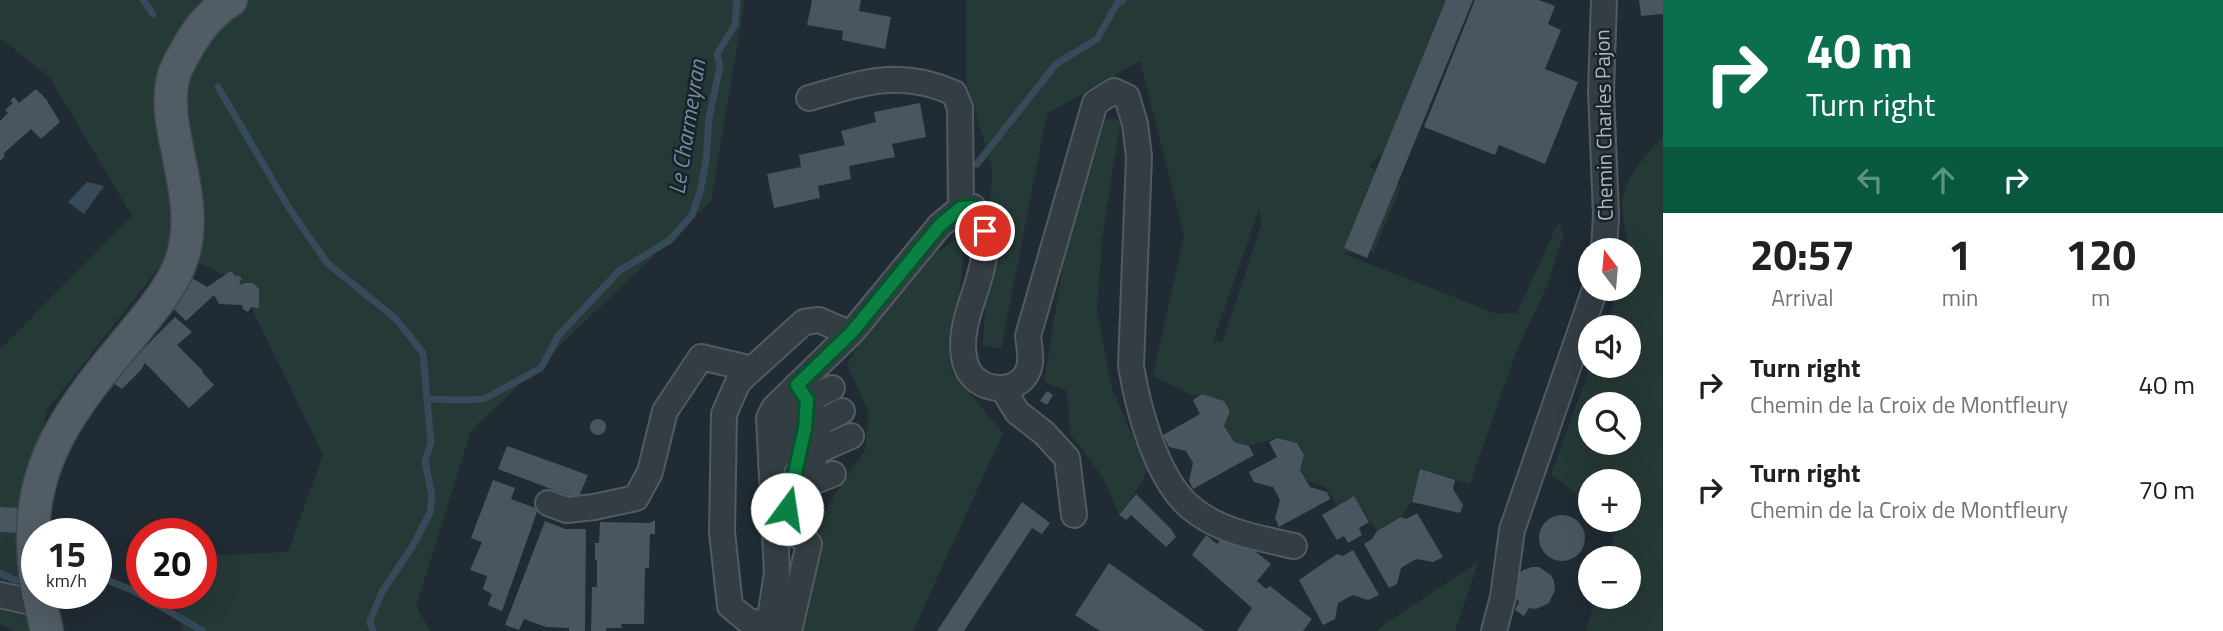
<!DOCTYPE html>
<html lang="en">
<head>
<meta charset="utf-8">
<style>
  body { margin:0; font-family:"Titillium Web",sans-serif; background:#f2f2f2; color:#202124; height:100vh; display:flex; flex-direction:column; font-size:26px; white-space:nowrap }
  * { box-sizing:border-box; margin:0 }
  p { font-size:23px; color:#757577 }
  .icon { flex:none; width:38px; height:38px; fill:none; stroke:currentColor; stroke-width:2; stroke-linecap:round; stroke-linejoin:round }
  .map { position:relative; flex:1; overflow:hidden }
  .drawer { display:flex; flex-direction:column; background:#fff; width:560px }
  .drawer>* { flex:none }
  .banner { background:#0b6e4f; color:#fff; overflow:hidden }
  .needle { width:46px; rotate:344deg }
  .controls { position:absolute; left:1578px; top:238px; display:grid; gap:14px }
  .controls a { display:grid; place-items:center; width:63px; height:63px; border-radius:50%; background:#fff; box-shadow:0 7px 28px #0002; font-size:35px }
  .speed { position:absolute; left:21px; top:518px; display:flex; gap:14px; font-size:35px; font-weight:700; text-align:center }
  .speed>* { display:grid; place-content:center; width:91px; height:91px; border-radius:50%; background:#fff; box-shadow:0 7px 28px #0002; line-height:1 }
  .speed small { font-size:18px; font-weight:400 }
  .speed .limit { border:10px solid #d22; background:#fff; color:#111 }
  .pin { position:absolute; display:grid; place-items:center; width:60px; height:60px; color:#fff; margin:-30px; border:4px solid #fff; border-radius:50%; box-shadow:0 2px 7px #0007 }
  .me { position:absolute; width:77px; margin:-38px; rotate:14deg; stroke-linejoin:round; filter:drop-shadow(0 0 5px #0008) }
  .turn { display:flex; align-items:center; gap:24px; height:147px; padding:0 28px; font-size:32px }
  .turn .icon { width:91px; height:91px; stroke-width:2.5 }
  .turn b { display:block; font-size:49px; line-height:60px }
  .lanes { display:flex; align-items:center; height:66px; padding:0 28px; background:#0003; justify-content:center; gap:35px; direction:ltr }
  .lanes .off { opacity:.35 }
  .eta { display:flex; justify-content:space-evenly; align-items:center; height:119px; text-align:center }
  .eta b { font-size:42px; font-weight:700; line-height:49px }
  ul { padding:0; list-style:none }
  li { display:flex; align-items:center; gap:21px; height:105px; padding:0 28px }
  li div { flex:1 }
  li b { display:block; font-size:26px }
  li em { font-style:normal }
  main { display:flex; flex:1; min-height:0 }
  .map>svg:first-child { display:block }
  .green { fill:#253936; fill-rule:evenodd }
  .water { fill:#364a59 }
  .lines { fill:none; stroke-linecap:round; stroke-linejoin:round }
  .stream { stroke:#364a59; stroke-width:7 }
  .building { fill:#49565f }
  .minor-casing { stroke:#515b62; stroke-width:28 }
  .major-casing { stroke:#3d464e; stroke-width:35 }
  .minor { stroke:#343d44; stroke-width:24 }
  .major { stroke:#525c64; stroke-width:32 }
  .route-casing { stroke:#07532c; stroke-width:18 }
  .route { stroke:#0b8043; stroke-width:12 }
  .labels { text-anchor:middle; stroke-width:5; stroke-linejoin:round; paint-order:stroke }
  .street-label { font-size:21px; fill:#aeb8c1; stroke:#192229 }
  .water-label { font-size:23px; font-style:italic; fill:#708da3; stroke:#192229 }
</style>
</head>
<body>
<main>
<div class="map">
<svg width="1663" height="631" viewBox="0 0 1663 631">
  <rect width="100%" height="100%" fill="#212b33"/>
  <path class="green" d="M0 0H745L711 201 471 431 416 607 431 631H183L172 593H201V556L288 552 323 455 239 282 173 250 47 410 20 543 32 631H14L0 624V349L132 216 50 78 0 38Z
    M966 0H1454L1391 147 1369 166 1401 186 1374 252 1342 253 1497 314 1517 313 1559 220 1563 236 1547 286 1516 352 1470 484 1420 469 1412 502 1401 517 1377 531 1354 497 1337 506 1326 487 1306 480 1300 470 1304 455 1297 443 1277 438 1249 446 1234 442 1224 426 1230 411 1202 394 1194 396 1153 376 1184 235 1140 61 1047 114 1001 349 983 345 992 169 966 80ZM1259 210 1262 222 1222 343 1213 341Z
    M1106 119 1121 120 1102 238 1097 310 1111 385 1128 427 1149 462 1143 481 1119 515 1103 478 1071 435 1067 391 1044 382 1066 248Z
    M1663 136V631H1586L1596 597H1629V558H1607L1617 527 1608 520H1629V481H1591V506L1551 474 1591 365 1629 366V327H1605L1619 289H1629V250H1627C1628 235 1622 221 1622 206 1623 177 1645 157 1663 136ZM1591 404H1629V443H1591Z
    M966 233 951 371 1003 433 913 631H796L823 513 865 450 869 413 847 365 895 280Z
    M1478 562 1455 631H1377L1387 622Z"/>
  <path class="water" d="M87 182 104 186 84 214 68 202Z"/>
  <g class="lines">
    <path class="stream" d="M143 0 153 14
      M218 87 289 208 327 263 396 319 423 353 427 399
      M977 164 1056 64 1097 39 1118 2 1123 0
      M466 400 484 399 541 368 559 335 619 271 670 240 692 215 700 192 706 160 709 118 720 66 717 54 735 25 737 0
      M0 573 15 580 30 579
      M96 576 132 590 203 631
      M373 631 370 621 382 592 412 547 430 513 432 497 425 461 431 442 427 399 463 400"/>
  </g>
  <path class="building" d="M812 0H861L859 11 891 17 885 49 842 40 843 31 807 25Z
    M1446 0H1473L1367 258 1344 248Z
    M1475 0H1539L1555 6 1548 24 1561 30 1545 69 1578 82 1545 164 1499 145 1495 155 1424 127Z
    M1639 0H1663V14L1641 16Z
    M36 89 46 99 60 122 41 139 31 129 3 154 5 156 0 161V121L8 113 5 110 13 103 10 101 14 97 19 103Z
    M920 103 926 137 892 144 895 157 849 166 851 179 818 186 820 198 774 208 767 174 801 167 799 155 845 145 841 131 876 122 874 112Z
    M231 271 236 277 238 275 242 279 239 282 241 285 245 283H253L259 289V308L251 307 248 312 246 311 243 309 242 305 219 304 214 295 186 321 174 309 192 278 207 287Z
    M175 317 192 332 177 345 203 371 202 372 214 385 189 408 145 363 141 370 122 389 110 381 135 349 139 353Z
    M1047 391 1053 395 1047 405 1040 401Z
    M1202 394 1224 401 1230 411 1224 426 1234 442 1249 446 1254 455 1193 489 1189 481 1193 463 1186 451 1169 447 1163 435 1200 414 1193 400Z
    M590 427a8 8 0 1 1 16 0a8 8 0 1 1-16 0Z
    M1277 438 1297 443 1304 455 1300 470 1310 487 1327 492 1330 499 1279 527 1275 518 1280 500 1273 487 1254 482 1249 472 1277 457 1269 442Z
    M507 446 588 475 578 499 498 469Z
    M1420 469 1455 480 1453 489 1463 505 1460 513 1412 502Z
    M493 480 515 488 511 499 538 509 502 611 488 605 492 594 483 589 487 576 470 570 482 542 471 538Z
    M1136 494 1171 529 1176 537 1166 547 1131 515 1126 520 1119 515Z
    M1354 496 1369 522 1359 528 1362 535 1348 543 1344 536 1337 540 1322 515Z
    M1022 502 1050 523 1042 534 1032 528 964 631H937Z
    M0 507 19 508 18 533 0 532Z
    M1417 513 1443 557 1433 562 1416 559 1401 568 1397 584 1389 588 1364 544 1372 539 1377 531 1401 517 1406 519Z
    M1539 538a23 23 0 1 1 46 0a23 23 0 1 1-46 0Z
    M655 520V534H650L649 568H645L644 624H621L622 628H606V631H591L592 587H597V560H595V543H599L600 522 650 523Z
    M545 521 565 529H586L585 631H569V628L546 627 524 619 519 630 505 625Z
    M1228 530 1271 564 1257 581 1266 589 1270 586 1312 619 1303 631H1237L1252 608 1192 555 1206 535 1217 544Z
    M1353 550 1379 595 1368 600 1353 595 1338 603 1335 619 1323 625 1299 580 1337 554 1343 556Z
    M1109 563 1205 631H1100L1075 615Z
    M1532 567H1539L1551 575 1554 581 1555 590 1549 603 1536 609 1529 608 1524 616 1515 610 1519 602 1515 596 1518 575 1523 570Z"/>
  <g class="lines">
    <defs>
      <path id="minor" d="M809 98C862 83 900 68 954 93L960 108 961 208
        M1604 250 1606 215 1601 91 1604 0
        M1003 389 1017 412 1044 433 1067 458 1074 515
        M807 400 832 388
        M817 424 842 411
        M815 452 851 436
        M771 465 786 447 795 407 801 394
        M802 486 833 474
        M548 503 567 510 594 507 636 498 650 472 665 411 701 357 752 369
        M775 528C795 496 823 465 817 424 814 409 803 398 797 385
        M775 528 802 537 809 544 789 631
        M0 595 40 604
        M769 627 747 620 730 606 722 532 724 414 738 382 804 322 819 320 849 333
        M768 631 777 573 769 418 774 408 852 332 940 225 961 208 973 207C1009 258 952 309 965 362 973 395 1025 398 1030 363 1031 355 1029 344 1028 336L1095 103 1114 91 1127 97 1135 124 1139 157 1131 366C1138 408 1156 478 1190 507 1219 532 1259 538 1294 546
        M1494 631 1503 597 1512 530 1595 289"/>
      <path id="major" d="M37 587C20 477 59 423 126 342 144 320 170 291 180 264 196 223 183 180 175 138 171 118 168 96 174 75 177 65 183 56 188 47 198 29 213 11 231 0
        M38 593 47 631"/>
    </defs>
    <use href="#minor" class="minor-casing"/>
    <use href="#major" class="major-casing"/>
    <use href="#minor" class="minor"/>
    <use href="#major" class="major"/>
  </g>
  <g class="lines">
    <defs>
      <path id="route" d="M787 509 805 428 807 400 797 385 852 332 940 225 961 208 973 207 980 217 985 231"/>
    </defs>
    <use href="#route" class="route-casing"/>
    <use href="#route" class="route"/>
  </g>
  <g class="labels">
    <g class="street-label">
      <text transform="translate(1604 125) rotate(-91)" y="7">Chemin Charles Pajon</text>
    </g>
    <g class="water-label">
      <text transform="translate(687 127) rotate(-81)" y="8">Le Charmeyran</text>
    </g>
  </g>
</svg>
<div class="controls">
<a><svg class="needle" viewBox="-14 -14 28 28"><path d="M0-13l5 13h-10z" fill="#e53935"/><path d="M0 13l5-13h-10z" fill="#757577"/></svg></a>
<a><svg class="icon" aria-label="sound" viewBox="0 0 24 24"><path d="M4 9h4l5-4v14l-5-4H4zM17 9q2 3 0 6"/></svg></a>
<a><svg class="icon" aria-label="search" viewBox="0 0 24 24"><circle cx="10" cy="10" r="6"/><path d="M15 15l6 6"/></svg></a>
<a>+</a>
<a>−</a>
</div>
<div class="speed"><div>15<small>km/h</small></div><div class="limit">20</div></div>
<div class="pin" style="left:985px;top:231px;background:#d93025"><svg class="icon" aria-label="arrive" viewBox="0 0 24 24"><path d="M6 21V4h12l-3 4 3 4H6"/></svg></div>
<svg class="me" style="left:787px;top:509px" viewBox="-20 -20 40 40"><circle r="19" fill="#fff"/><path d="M0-13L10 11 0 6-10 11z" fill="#0b8043"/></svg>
</div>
<section class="drawer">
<div class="banner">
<div class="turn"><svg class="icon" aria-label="right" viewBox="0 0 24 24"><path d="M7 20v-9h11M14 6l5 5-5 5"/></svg><div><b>40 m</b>Turn right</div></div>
<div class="lanes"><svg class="icon off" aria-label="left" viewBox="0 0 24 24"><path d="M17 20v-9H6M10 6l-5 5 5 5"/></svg><svg class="icon off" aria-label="ahead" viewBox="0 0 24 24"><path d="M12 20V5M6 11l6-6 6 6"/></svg><svg class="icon" aria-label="right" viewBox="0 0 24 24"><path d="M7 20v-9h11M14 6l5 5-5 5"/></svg></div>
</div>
<div class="eta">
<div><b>20:57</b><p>Arrival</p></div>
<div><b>1</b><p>min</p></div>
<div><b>120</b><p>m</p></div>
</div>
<ul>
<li><svg class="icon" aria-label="right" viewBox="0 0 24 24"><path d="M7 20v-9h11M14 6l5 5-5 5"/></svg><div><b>Turn right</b><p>Chemin de la Croix de Montfleury</p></div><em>40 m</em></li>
<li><svg class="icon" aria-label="right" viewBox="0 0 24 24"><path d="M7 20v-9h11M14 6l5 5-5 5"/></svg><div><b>Turn right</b><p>Chemin de la Croix de Montfleury</p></div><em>70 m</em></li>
</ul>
</section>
</main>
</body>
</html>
